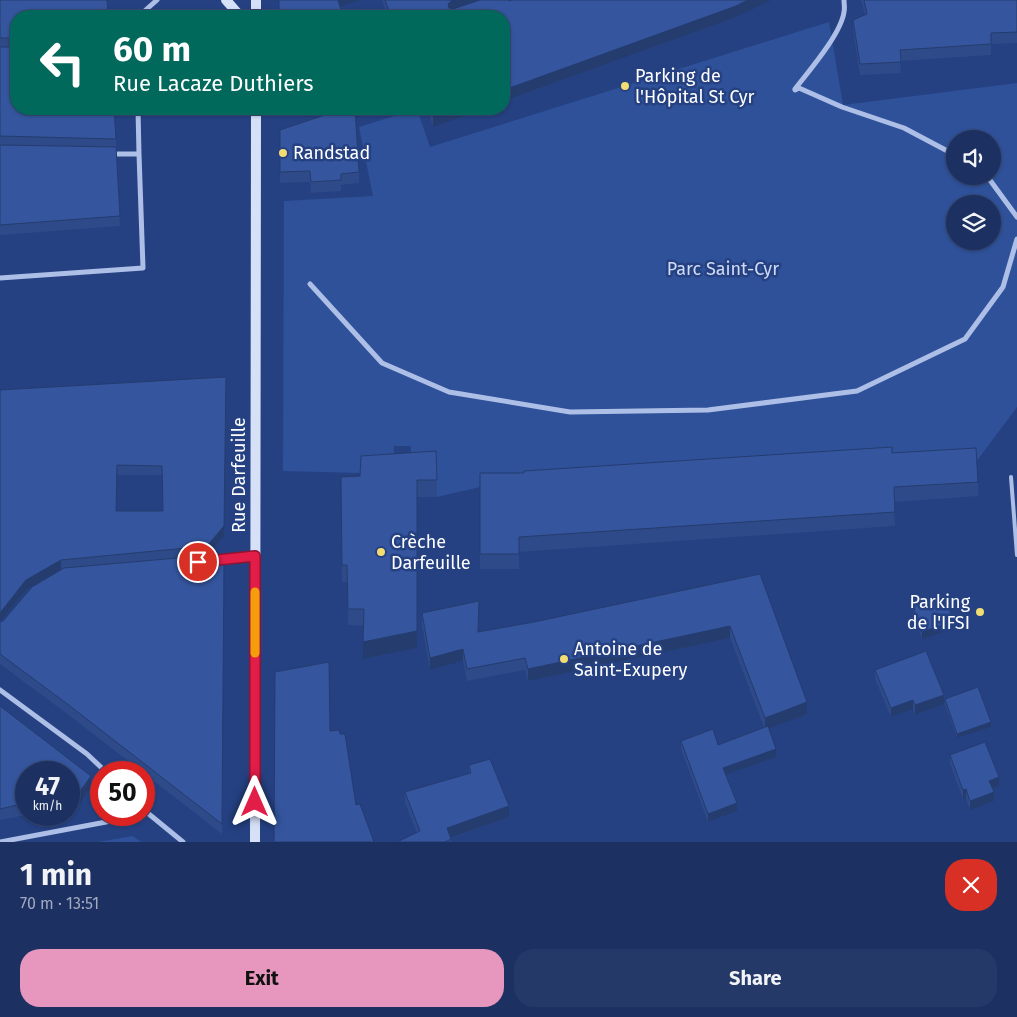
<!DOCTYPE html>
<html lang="en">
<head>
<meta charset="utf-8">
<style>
  body { margin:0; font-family:"Fira Sans",sans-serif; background:#253968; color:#f1f3f6; height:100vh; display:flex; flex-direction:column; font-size:19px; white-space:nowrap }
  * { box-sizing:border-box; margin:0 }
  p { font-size:16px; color:#a0a9be }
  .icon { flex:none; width:28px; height:28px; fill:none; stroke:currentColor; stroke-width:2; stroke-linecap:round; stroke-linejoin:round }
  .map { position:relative; height:842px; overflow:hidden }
  .details { display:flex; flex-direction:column; background:#1c3162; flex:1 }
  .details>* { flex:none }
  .banner { position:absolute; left:10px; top:10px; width:500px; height:105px; border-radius:20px; box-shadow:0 1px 4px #0004,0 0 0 1px #3a4c77; background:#00695c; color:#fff; overflow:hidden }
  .tools { position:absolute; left:946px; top:130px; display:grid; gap:10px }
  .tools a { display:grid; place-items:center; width:55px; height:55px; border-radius:50%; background:#1c3162; box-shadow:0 1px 4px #0004,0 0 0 1px #3a4c77; font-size:25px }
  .speed { position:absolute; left:15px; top:761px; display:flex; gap:10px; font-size:25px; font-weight:700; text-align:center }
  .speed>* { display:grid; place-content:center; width:65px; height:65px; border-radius:50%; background:#1c3162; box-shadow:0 1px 4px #0004,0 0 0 1px #3a4c77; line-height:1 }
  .speed small { font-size:12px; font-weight:400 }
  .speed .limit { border:8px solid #d22; background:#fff; color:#111 }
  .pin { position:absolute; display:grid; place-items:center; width:42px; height:42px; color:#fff; margin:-21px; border:2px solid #fff; border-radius:50%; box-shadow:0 1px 5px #0007 }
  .me { position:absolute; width:55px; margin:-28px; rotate:0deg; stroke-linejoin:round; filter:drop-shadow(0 0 4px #0008) }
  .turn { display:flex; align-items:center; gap:18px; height:105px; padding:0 20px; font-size:22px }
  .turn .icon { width:65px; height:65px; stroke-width:2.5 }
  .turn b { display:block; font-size:35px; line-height:42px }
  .round { display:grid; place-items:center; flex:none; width:52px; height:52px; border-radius:20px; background:#253968 }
  .head { display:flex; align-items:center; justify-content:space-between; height:85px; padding:0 20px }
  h1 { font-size:30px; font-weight:700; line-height:38px }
  .primary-button { display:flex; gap:10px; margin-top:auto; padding:10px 20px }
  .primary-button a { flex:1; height:58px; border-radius:20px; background:#e797bd; color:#111; font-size:20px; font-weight:700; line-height:58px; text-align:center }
  .primary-button a+a { background:#253968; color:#f1f3f6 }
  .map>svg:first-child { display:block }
  .green { fill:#2f5199; fill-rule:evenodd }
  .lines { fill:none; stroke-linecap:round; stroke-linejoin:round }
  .lane { stroke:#adbfe7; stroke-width:4 }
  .street { stroke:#adbfe7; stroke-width:5 }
  .secondary { stroke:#d6e0f6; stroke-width:10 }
  .wall { fill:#2e4a88; fill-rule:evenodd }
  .shaded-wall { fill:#253c6f }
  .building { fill:#35569e; stroke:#253c6f; fill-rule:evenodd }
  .route-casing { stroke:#92132f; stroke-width:12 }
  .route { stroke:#e11d48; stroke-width:9 }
  .slow { stroke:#f59e0b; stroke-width:9 }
  .poi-dot { fill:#f1dd71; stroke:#254182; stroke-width:2 }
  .labels { text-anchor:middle; stroke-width:5; stroke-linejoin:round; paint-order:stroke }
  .poi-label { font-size:18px; fill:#fff; stroke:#254182; text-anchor:start }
  .park-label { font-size:18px; fill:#d0dcf6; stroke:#254182 }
  .street-label { font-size:18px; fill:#fff; stroke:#254182 }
</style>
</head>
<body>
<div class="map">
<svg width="1017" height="842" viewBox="0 0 1017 842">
  <rect width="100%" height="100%" fill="#254182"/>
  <path class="green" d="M829 22 843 105 1017 83V407L976 462 480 487 437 497 436 468 411 469V446H394L393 471 361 473 283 471 284 201 373 196 359 127 417 109 430 147ZM955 139H992V176H955ZM955 204H992V241H955Z
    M133 836 141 842H98Z"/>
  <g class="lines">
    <path class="lane" d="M1011 477 1017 555"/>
    <path class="street" d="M139 16 157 0
      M795 89C809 71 841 34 844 12 845 8 844 4 844 0
      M795 90 799 88 842 107 904 128 955 155
      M110 154H139L138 109
      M987 176 1017 217
      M0 278 143 268 139 154
      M310 284 382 363 449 392 570 412 708 410 857 391 965 339 1003 287 1017 239
      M193 562 255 556
      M0 690 87 754 106 772
      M144 810 183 842
      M0 842 106 822 128 815"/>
    <path class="secondary" d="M226 0 240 16
      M256 0V16
      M255 842 256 109"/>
  </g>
  <path class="wall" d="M0 0 16 16V109L116 139 120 226 0 235Z
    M382 0H508L509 1 736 17 504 101V16H387Z
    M861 0H1017V43L991 44V55L900 61 901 73 860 75 853 30V20L865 15Z
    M317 109H383L355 118 359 172V183L341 185V191L311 193 310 182 280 183V130L319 117Z
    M417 109H484L433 127 429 113 419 116Z
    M226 377 224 536 207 556 200 557V564L224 561 222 834 70 716 0 664V390ZM117 475H162L163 511H116ZM62 570 3 621 0 622 26 590Z
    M892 453 978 482V496L894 502 895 526 519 552V569H480V473H524Z
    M341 477 437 480V497H417V648L363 659 364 626 348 625 347 582H342Z
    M760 574 807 714 769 728 776 757 726 775 737 811 708 822 681 749V741L718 745 764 727 730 638 528 681 525 670 467 681 463 661 430 670 422 625V613H479L478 632 534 622Z
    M913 606 954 629 922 639 913 613Z
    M875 670 944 704 915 715 913 709 891 717 875 679Z
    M945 699 991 727 957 738 945 704Z
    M0 706 91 787 79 804 69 806V772H26V815L0 820Z
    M950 755 999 786 993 789 994 801 970 810 966 798 963 799 950 764Z
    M469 765 509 817 451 838V842L417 833 405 803V792L469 773Z"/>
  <path class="shaded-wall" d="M337 0H360L337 8Z
    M453 0H485L448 15V4L451 1Z
    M748 0H771L736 17 504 101V90Z
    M354 109H383L354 118Z
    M419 109H429V113L419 116Z
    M454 109H484L433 127V116Z
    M226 377 224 536 207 556V546Z
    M417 497V648L363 659V642Z
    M200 556V566L192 565Z
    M61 560V570L26 590 0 622V613L26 580Z
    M954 621V629L922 639V632Z
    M730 626V638L528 681V669Z
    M463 649V661L430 670V658Z
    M944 695V704L915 715V705Z
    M913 700V709L891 717V708Z
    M807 702V714L765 730V718Z
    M991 722V727L957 738V734Z
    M776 749V757L723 776V768Z
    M91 776V787L79 804V793Z
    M999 777V786L989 790V781Z
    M966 789V798L963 799V790Z
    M994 792V801L970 810V801Z
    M737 803V811L708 822V814Z
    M509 806V817L447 839V828Z"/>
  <path class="building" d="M0 0H107L108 16H16V38H0Z
    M279 0H338L343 16H279Z
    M385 0H453L451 1 448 4 449 8 453 9 480 0H508L509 1 512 0H748L736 6 504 90V16H391Z
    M864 0H1017V32L991 33V44L900 50 901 62 860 64 853 20 867 14Z
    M0 47H16V109H114L116 139 0 136Z
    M320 109H355L359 172 341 174V180L311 182 310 171 280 172V130L322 116Z
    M431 109H454L433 116Z
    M0 145 116 147 120 216 0 225Z
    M226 377 224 526 207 546 61 560 26 580 0 613V390ZM117 465 162 466 163 511H116Z
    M892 447V453L976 448 978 482 894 487 895 512 519 537V554H480V473H524V471Z
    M436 451 437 480H417V631L363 642 364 609H348L347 565H342L341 477 360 476 361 456Z
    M200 556 192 565 224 561 222 824 70 706 0 654V622L3 621 32 587 64 568Z
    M760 574 807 702 765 718 730 626 528 669 525 658 467 669 463 649 430 658 422 613 479 601 478 632 534 622Z
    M943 594 954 621 922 632 913 606Z
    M926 651 944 695 915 705 913 700 891 708 875 670Z
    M329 662 330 731 339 730 340 734H345L356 805 360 804 374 842H274L275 672Z
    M978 687 991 722 957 734 945 699Z
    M0 706 91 776 79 793 69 795V772H26V803L0 809Z
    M768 726 776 749 723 768 737 803 708 814 681 741 713 729 718 745Z
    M985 742 999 777 989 781 994 792 970 801 966 789 963 790 950 755Z
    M490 759 509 806 447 828 451 839 445 842H397L420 831 405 792 471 773 469 765Z"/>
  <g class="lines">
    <defs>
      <path id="route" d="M198 562 255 556V802"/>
    </defs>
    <use href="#route" class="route-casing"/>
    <use href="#route" class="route"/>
    <path class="slow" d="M255 653V592"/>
  </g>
  <g class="poi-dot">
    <circle cx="625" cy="86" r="5"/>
    <circle cx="283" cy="153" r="5"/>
    <circle cx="381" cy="552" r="5"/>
    <circle cx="980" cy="612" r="5"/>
    <circle cx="564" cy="659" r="5"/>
  </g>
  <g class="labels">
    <g class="poi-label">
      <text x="635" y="82">Parking de<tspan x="635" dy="21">l'Hôpital St Cyr</tspan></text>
      <text x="293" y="159">Randstad</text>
      <text x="391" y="548">Crèche<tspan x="391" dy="21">Darfeuille</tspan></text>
      <text x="970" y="608" text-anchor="end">Parking<tspan x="970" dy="21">de l'IFSI</tspan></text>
      <text x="574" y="655">Antoine de<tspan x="574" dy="21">Saint-Exupery</tspan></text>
    </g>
    <g class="park-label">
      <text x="723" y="275">Parc Saint-Cyr</text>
    </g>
    <g class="street-label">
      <text transform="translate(239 475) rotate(-90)" y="6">Rue Darfeuille</text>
    </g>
  </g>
</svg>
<div class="tools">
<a><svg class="icon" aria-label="sound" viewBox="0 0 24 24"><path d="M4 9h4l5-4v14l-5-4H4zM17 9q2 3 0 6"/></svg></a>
<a><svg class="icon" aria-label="layers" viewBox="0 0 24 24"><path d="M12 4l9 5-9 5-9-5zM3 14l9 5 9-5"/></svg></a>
</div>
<div class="speed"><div>47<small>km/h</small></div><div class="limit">50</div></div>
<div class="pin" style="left:198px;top:562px;background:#d93025"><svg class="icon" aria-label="arrive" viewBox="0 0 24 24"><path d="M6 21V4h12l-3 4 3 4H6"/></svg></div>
<svg class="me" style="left:255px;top:802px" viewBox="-20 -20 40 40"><path d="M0-17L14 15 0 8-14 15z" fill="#e11d48" stroke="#fff" stroke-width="4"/></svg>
<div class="banner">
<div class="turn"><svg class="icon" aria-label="left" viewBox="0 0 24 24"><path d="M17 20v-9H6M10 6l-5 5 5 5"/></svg><div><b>60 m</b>Rue Lacaze Duthiers</div></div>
</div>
</div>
<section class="details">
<div class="head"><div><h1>1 min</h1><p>70 m · 13:51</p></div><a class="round" style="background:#d93025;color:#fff"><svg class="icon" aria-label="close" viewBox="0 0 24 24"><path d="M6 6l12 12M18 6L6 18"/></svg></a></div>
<div class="primary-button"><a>Exit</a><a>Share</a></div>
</section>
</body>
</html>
